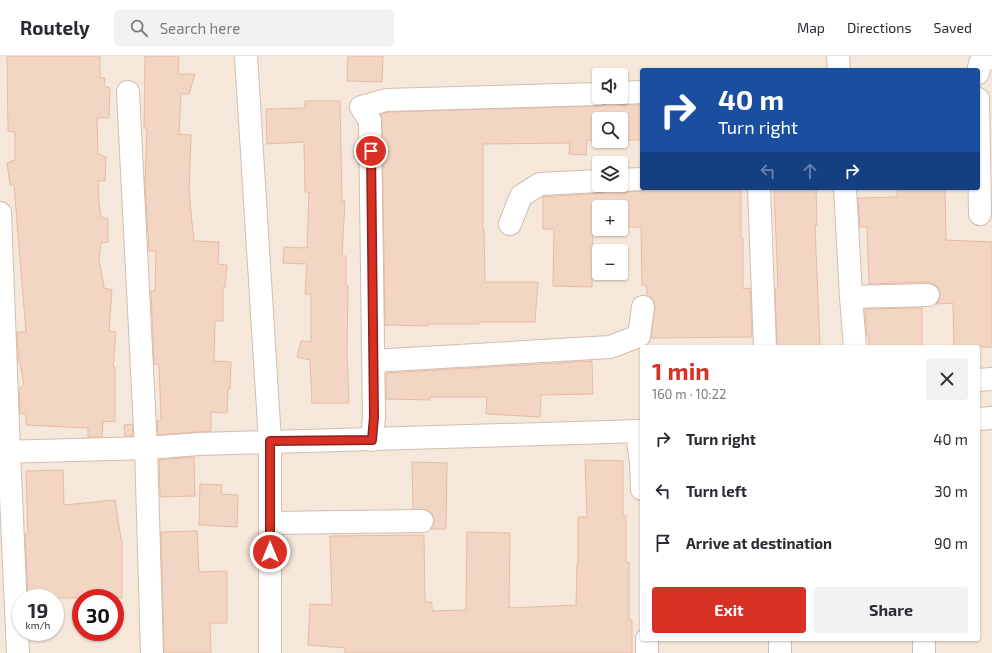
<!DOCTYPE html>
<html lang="en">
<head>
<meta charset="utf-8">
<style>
  body { margin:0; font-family:"Exo 2",sans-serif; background:#f2f2f3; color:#2b2b33; height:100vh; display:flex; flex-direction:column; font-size:15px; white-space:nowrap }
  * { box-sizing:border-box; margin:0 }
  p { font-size:13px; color:#7c7c81 }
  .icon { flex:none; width:22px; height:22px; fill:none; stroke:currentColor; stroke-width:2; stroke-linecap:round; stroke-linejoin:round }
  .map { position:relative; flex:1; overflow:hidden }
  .details { position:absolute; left:640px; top:289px; width:340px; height:296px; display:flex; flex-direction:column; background:#fff; border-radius:4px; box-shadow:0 1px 3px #0004 }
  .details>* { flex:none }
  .top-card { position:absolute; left:640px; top:12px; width:340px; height:122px; border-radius:4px; box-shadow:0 1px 3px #0004; background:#1a4fa0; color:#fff; overflow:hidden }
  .tools { position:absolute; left:592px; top:12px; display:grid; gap:8px }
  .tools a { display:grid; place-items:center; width:36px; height:36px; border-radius:4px; background:#fff; box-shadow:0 1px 3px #0004; font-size:20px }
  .speed { position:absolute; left:12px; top:533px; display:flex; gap:8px; font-size:20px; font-weight:700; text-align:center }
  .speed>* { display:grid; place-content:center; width:52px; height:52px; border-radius:50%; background:#fff; box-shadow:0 1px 3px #0004; line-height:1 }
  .speed small { font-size:10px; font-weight:400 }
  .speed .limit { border:6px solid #d22; background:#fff; color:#111 }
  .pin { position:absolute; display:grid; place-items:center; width:34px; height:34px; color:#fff; margin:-17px; border:2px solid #fff; border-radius:50%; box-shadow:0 1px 4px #0007 }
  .me { position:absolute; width:44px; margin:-22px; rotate:0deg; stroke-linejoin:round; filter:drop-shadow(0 0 3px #0008) }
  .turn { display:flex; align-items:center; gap:14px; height:84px; padding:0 12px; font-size:18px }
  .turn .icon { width:52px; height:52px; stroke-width:2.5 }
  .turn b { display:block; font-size:28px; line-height:34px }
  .lanes { display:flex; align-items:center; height:38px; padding:0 12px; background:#0003; justify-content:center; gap:20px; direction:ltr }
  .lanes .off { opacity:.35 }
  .round { display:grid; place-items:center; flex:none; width:42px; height:42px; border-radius:4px; background:#f2f2f3 }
  .head { display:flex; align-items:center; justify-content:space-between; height:68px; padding:0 12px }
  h1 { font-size:24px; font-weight:700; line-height:30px; color:#d93025 }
  .cta { display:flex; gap:8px; margin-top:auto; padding:8px 12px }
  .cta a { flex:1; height:46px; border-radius:4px; background:#d93025; color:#fff; font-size:16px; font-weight:700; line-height:46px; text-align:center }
  .cta a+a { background:#f2f2f3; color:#2b2b33 }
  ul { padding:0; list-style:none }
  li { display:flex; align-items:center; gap:12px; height:52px; padding:0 12px }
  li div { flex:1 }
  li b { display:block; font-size:15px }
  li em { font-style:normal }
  header { display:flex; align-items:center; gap:24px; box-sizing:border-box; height:56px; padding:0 20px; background:#fff; border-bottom:1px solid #e1e1e2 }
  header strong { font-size:19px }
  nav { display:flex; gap:22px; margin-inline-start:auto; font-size:14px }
  .search { width:280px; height:36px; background:#f2f2f3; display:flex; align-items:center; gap:10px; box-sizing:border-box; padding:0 14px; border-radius:4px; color:#7c7c81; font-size:15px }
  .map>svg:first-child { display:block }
  .residential { fill:#f5e8da; fill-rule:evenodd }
  .building { fill:#f3d5c3; stroke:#e6bba3 }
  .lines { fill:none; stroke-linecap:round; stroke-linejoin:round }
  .minor-casing { stroke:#d1beb0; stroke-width:24 }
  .minor { stroke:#fff; stroke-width:22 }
  .route-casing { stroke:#8d1f18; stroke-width:10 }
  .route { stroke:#d93025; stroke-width:7 }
</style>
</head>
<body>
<header>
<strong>Routely</strong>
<div class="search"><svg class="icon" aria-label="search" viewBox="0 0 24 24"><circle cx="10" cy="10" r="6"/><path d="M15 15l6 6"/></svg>Search here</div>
<nav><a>Map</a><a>Directions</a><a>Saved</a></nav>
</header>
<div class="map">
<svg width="992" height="597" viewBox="0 0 992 597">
  <rect width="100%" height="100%" fill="#fdf6ec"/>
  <path class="residential" d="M0 0H992V597H0ZM642 14H978V132H642ZM599 19H621V41H599ZM599 63H621V85H599ZM599 107H621V129H599ZM599 151H621V173H599ZM599 195H621V217H599ZM642 291H978V583H642ZM21 542H55V576H21ZM81 542H115V576H81Z"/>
  <path class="building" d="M7 0H100V22H105L104 30 110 32 109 62H97L98 98 106 101 105 125H98L99 146 101 161 108 163V186L101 187 99 202 104 232 112 234 109 275 116 276 113 311H115V366L103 365 102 381H88V372L26 369V358H20L19 333 24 329 20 306H19L17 276H26L14 129H10L7 107 15 104V76L8 75Z
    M145 0H179L178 18H195L189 38H181L179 78 191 79 189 136 194 185 219 186 218 208 227 209 225 231H223V265H215L214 305 231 306 230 333H228L227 357 211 356V375L158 379 157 365 161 364 159 308H154L151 235H155L156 195H149L145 127 147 72H144Z
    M348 0H383L382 26 347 25Z
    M305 45H340L342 145H345L342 200H346V230H348L347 298 349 347H312L310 304 297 301 301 285 311 286V238H305L307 208 283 207 284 191 307 192 309 136H305L304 86 267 88 266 53 305 52Z
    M608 46 613 47 622 49H642V84H621V63H599V84H587L586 99 569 98 570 87 483 88V173H484L485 226H538L535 266H479V268H428V270L385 269 382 65 381 58 388 56 599 50 605 49Z
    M650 132H741V182H743V233L750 232 752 281 651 282 655 252 654 246 651 241 647 239 646 229H642L641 171H621V151H599V171H593L592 231 553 230 554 173H543V141L600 137 605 136 608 133H613L616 135 622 136 643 135Z
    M774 132H816L817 169H815L820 291H777L775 232H778Z
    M897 132H945L946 184 992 186V291H954L953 247 936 248 939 245 940 238 938 232 934 228 928 226 869 228 867 171H860L858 142 897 141Z
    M922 252V291H869V281L867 280 865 253Z
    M592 305 593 338 541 339 540 361 486 358 487 341H430V344L386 343V317Z
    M132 368 133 380H125L124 369Z
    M194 401 195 440 160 441 159 404Z
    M585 404 623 405V460H626V506H629V564H632V597H345V592L308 589 310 548 332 549 330 480 424 479 425 546H432V555L466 554 467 476 510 477 509 552 576 549 577 507H578V461H587Z
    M412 406 447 407 446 473H431L434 465 432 458 428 454 413 453Z
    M63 414 64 449 115 444 121 483H122V542H28L25 478H28L26 415Z
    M200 428 222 429 221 438 238 439 237 471 199 469Z
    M197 475 199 516 227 515V567H210L211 597H164L161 476Z"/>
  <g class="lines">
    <defs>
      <path id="minor" d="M246 0 270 385V597
        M838 0 839 14
        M978 17 980 7 992 0
        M128 36 146 392 152 597
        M621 37 642 36
        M978 43 980 158
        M621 124 642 123
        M759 132 765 291
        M845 132 851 241 855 291
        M0 157 9 396 18 597
        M510 168 521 140 540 128 599 125
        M851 241 928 239
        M373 305 610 291 639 280 643 251
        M978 324 992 323
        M978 363 992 362
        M637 375 641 407 642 433
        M372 384 374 361 370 65 361 51 386 44 599 38
        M0 396 146 392 199 388 642 375
        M270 467 422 465
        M647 583V597
        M780 583V597
        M924 583V597"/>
    </defs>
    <use href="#minor" class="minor-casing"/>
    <use href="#minor" class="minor"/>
  </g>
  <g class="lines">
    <defs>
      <path id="route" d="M270 496V385L372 384 374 361 371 95"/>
    </defs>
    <use href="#route" class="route-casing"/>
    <use href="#route" class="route"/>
  </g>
</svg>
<div class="tools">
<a><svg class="icon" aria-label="sound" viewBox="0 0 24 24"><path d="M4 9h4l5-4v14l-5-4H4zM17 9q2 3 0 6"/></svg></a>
<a><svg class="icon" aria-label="search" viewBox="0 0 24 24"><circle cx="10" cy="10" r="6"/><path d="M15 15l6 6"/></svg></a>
<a><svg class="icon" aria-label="layers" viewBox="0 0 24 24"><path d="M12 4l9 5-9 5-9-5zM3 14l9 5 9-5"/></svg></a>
<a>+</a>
<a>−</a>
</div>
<div class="speed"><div>19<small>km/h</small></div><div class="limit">30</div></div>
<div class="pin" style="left:371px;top:95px;background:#d93025"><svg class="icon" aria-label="arrive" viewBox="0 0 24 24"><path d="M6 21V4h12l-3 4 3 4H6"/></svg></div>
<svg class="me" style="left:270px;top:496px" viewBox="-20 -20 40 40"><circle r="17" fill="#d93025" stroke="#fff" stroke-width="3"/><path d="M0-11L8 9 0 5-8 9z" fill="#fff"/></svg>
<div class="top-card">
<div class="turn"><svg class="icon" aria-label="right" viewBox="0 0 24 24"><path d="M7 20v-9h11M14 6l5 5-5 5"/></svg><div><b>40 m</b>Turn right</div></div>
<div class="lanes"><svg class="icon off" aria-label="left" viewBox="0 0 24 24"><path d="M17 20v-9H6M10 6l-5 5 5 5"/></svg><svg class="icon off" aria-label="ahead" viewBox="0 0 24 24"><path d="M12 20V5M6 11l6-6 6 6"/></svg><svg class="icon" aria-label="right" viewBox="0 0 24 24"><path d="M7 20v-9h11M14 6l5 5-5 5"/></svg></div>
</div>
<section class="details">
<div class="head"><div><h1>1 min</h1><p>160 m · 10:22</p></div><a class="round"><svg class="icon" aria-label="close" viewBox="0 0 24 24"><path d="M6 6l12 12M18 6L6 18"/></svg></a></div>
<ul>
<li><svg class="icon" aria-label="right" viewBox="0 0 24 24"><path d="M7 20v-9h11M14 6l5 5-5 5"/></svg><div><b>Turn right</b></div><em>40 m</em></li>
<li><svg class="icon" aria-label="left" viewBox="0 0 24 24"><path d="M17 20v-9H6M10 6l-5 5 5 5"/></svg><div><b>Turn left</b></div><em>30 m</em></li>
<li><svg class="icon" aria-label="arrive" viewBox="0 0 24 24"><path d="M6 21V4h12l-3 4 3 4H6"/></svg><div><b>Arrive at destination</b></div><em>90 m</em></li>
</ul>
<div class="cta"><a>Exit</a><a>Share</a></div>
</section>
</div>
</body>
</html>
